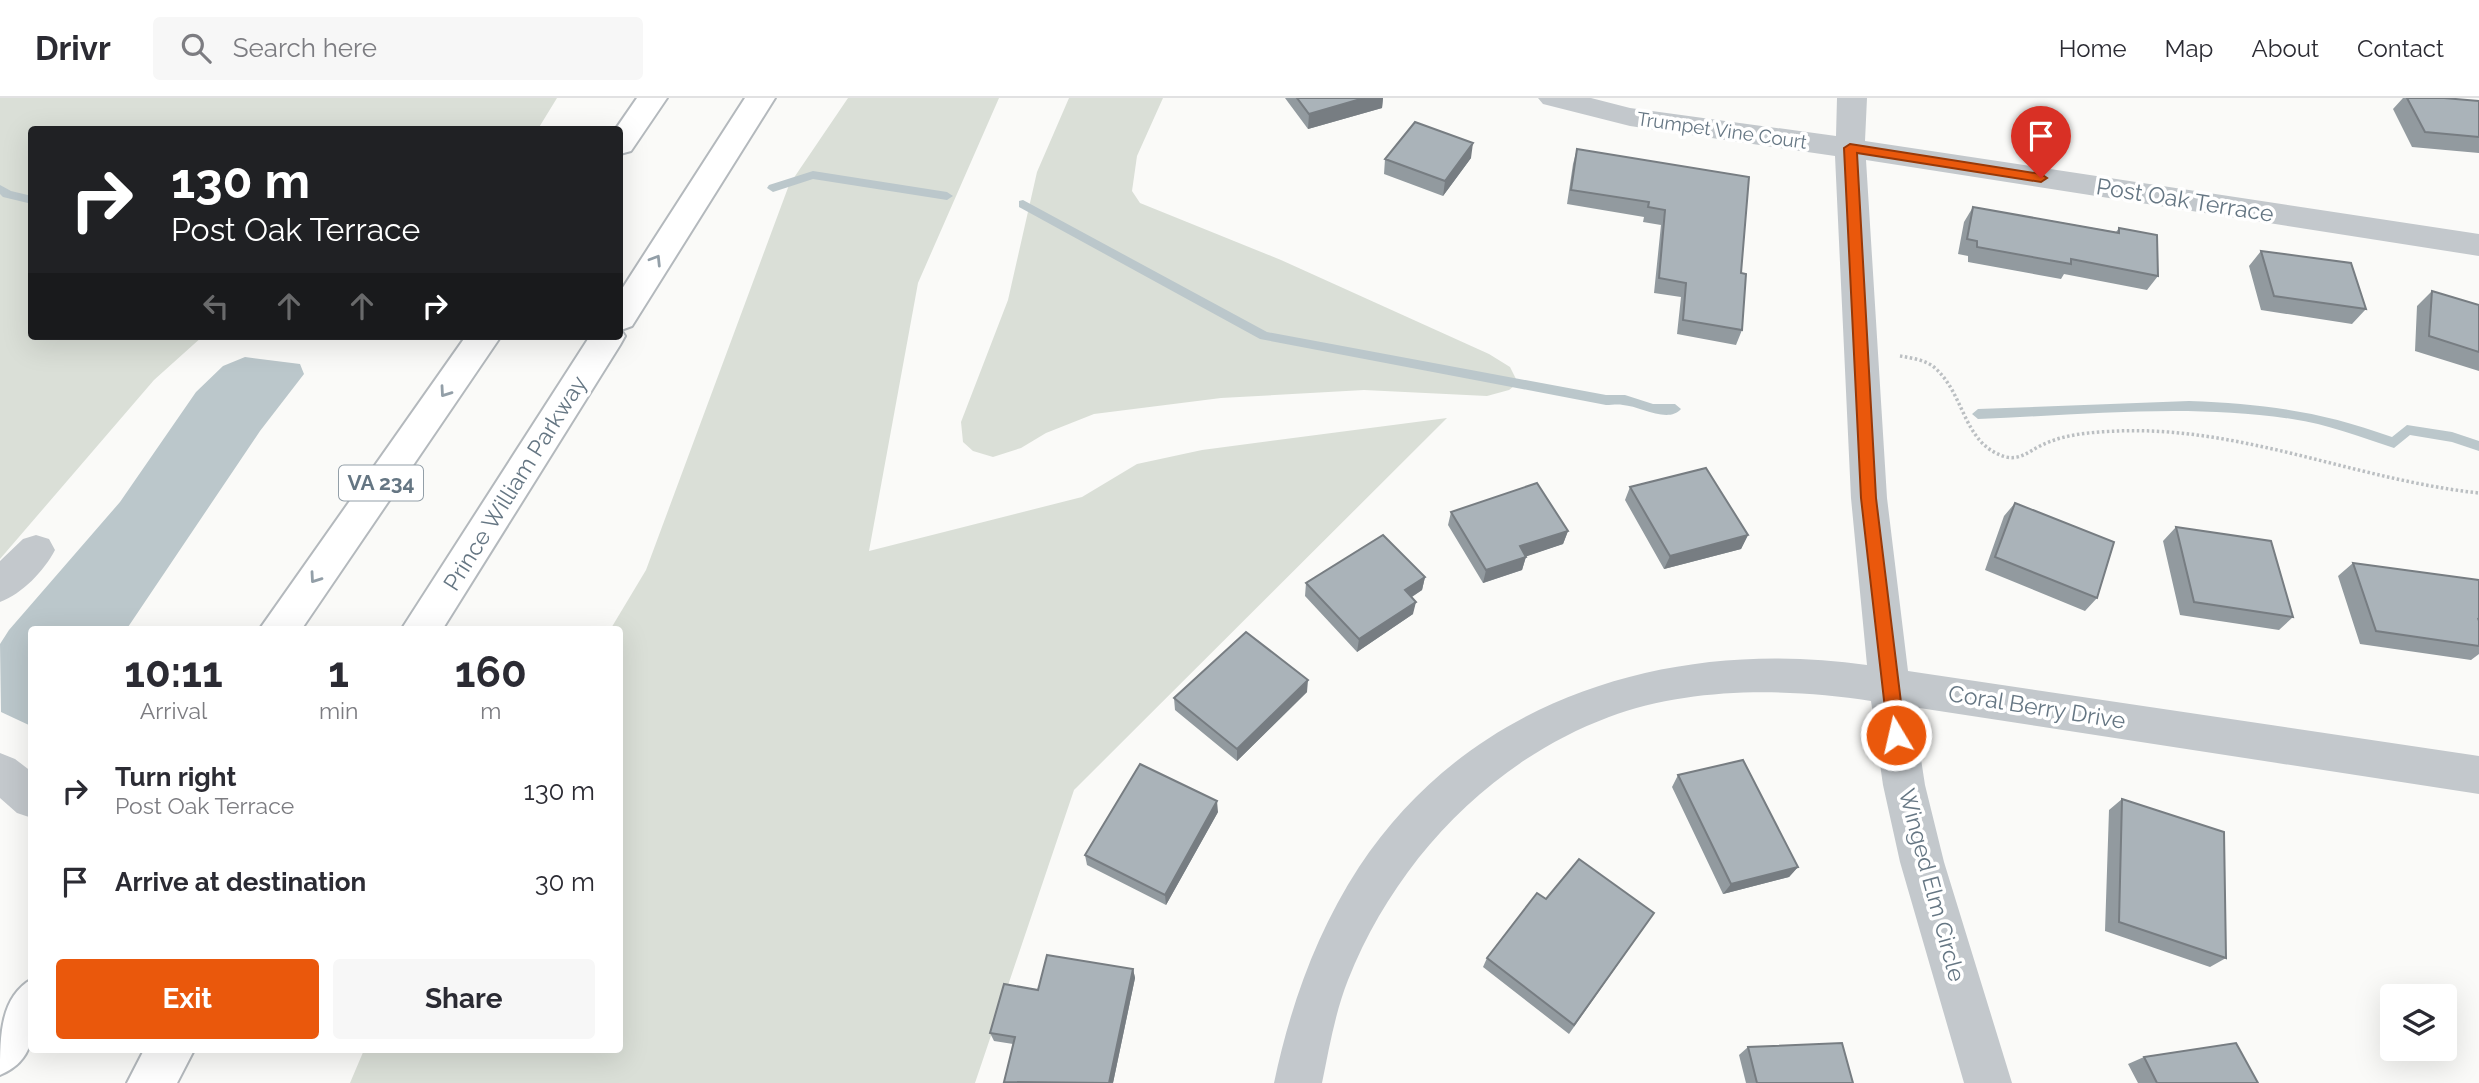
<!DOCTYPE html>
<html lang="en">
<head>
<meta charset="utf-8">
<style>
  body { margin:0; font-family:Raleway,sans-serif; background:#f7f7f7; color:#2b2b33; height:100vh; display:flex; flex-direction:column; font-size:26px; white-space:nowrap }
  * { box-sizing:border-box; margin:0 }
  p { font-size:23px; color:#7c7c81 }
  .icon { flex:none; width:38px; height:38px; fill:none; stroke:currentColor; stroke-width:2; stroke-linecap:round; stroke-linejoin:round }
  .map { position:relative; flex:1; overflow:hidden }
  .panel { position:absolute; left:28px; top:528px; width:595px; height:427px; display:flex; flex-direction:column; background:#fff; border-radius:7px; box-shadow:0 7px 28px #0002 }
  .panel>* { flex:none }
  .banner { position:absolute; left:28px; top:28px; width:595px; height:214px; border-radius:7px; box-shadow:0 7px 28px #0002; background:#202124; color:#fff; overflow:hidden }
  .fabs { position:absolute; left:2380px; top:886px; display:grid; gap:14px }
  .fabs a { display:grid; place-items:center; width:77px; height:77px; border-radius:7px; background:#fff; box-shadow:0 7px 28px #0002; font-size:35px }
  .pin { position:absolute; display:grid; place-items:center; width:60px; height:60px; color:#fff; margin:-72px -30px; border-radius:50% 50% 50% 0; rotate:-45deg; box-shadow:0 0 7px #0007 }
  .pin .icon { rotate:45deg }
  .me { position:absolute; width:77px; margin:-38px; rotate:351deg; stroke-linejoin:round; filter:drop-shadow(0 0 5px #0008) }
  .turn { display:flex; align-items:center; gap:24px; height:147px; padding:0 28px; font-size:32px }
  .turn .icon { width:91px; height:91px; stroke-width:2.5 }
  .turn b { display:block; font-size:49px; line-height:60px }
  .lanes { display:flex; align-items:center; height:66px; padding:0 28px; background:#0003; justify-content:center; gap:35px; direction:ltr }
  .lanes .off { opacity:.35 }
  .eta { display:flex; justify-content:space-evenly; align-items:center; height:119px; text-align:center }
  .eta b { font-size:42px; font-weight:700; line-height:49px }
  .action { display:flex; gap:14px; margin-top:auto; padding:14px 28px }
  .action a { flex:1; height:80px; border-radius:7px; background:#ea580c; color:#fff; font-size:28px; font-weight:700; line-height:80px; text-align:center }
  .action a+a { background:#f7f7f7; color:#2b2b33 }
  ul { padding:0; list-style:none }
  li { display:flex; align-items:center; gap:21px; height:91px; padding:0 28px }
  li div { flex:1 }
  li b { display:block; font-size:26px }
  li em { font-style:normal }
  header { display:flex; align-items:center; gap:42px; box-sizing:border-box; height:98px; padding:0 35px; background:#fff; border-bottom:2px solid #e1e1e2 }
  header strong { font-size:33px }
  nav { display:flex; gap:38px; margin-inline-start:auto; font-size:24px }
  .search { width:490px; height:63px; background:#f7f7f7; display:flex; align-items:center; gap:18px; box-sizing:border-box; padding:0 24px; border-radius:7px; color:#7c7c81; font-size:26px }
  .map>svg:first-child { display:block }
  .green { fill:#dadfd7 }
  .water { fill:#bbc7cb }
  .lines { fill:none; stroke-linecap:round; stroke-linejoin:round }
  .stream { fill:#bbc7cb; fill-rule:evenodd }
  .highway-casing { stroke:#b4b9bd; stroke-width:4 }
  .path { stroke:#bbbfc2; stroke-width:3.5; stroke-dasharray:2.5 2.5; stroke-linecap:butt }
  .minor { fill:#c3c8cc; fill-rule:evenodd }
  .highway { fill:#fff; fill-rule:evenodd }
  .wall { fill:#929a9f }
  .shaded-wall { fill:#777d82 }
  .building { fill:#aab3b9; stroke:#777d82; stroke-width:2 }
  .oneway { stroke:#939fa8 }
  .route { fill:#ea580c; stroke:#983908; stroke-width:2 }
  .labels { text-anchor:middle; stroke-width:7; stroke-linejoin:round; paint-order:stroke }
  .far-street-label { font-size:19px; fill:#657683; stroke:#fff }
  .shield { fill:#fff; stroke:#939fa8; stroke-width:2 }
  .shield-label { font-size:21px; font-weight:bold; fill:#657683 }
  .street-label { font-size:23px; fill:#657683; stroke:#fff }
</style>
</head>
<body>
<header>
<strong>Drivr</strong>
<div class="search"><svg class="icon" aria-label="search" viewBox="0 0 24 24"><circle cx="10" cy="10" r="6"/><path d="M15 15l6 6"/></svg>Search here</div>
<nav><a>Home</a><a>Map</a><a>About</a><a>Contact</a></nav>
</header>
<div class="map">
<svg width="2479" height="985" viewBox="0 0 2479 985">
  <rect width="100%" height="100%" fill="#fafaf8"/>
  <path class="green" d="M0 0H557L538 31 32 32V238H203L154 282 0 461Z
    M848 0H999L918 185 869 453 1082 399 1137 366 1202 352 1447 320 1074 692 975 985H350L364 952H620V532H610L646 472 789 87Z
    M1069 0H1163L1137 58 1132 93 1140 105 1281 162 1489 256 1510 269 1518 285 1509 292 1487 298 1364 292 1221 300 1094 316 1046 335 1021 350 993 359 973 353 963 344 961 324 1008 202 1037 74Z"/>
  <path class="water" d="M245 259 300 266 304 276 260 333 126 532H32L31 628 1 614 0 546 9 532 120 404 196 294 223 268Z"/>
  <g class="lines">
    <path class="stream" d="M813 73 947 94 953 98 947 102 813 81 773 94 767 90 769 87Z
      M0 87 11 93 32 98V106L3 99 0 96Z
      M1023 102 1267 234 1606 297H1625L1653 306H1675L1681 311C1668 326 1640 308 1623 307 1617 306 1612 307 1606 307L1260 241 1019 109V103Z
      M2189 303C2265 306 2320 313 2392 339L2407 327 2452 334 2479 343V353L2452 344 2410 337 2394 350C2360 339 2327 326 2292 321 2188 305 2082 317 1978 321L1972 316 1978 311Z"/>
    <defs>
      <path id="highway" d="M637 0H667L631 53 620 56V32H615Z
        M745 0H775L632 228 621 232 625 238 620 247 442 532H401L590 238H620V194Z
        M466 238H501L301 532H259Z
        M32 881C32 920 43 959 0 977 0 938 0 899 32 881Z
        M144 952H194L177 985H127Z"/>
    </defs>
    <use href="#highway" class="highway-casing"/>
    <path class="path" d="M1900 258C1912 260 1926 262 1935 270 1965 296 1963 347 2006 359 2020 362 2028 354 2040 348 2063 336 2092 334 2118 333 2242 328 2357 382 2479 395"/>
    <path class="minor" d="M1538 0H1591L1630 10 1836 38 1837 0H1867L1865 43 2479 136V158L1866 62 1887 400 1908 573 2479 658V696L1913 609 1925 687 1944 764 2012 985H1964L1900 764 1883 687 1871 603C1787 590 1690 589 1609 619 1489 664 1395 764 1348 882 1335 915 1329 951 1322 985H1274C1290 909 1316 835 1359 769 1471 599 1672 539 1867 567L1851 400 1835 58 1630 28 1543 6Z
      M36 437 49 441 55 452C44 473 22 496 0 504V463L23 441Z
      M0 655 15 661 32 674V720L17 715 0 700Z"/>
    <use href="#highway" class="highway"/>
  </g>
  <path class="wall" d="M1285 0H1383L1382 10 1308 31Z
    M2403 0H2444L2479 3V55L2412 49 2393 11Z
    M1577 51 1749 79 1741 175 1742 232 1736 247 1677 236 1681 199 1654 195 1661 127 1643 124 1644 119 1567 106 1573 66Z
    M1471 60 1443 98 1384 76 1385 61Z
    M1973 109 2116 134 2119 130 2158 178 2147 192 2064 176 2061 181 1968 164V158L1958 156 1964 124Z
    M2261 153 2366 211 2352 226 2261 212 2249 168Z
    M2432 193 2479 207V273L2415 253 2417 208Z
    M1630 389 1748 437 1741 451 1664 471 1625 402Z
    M2015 405 2097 500 2085 513 1985 472 2004 418Z
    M1451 414 1568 433 1563 446 1526 458 1522 472 1483 485 1448 427Z
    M2176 429 2293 519 2279 532 2180 517 2163 443Z
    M2353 465 2479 482V556L2471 562 2360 546 2338 478Z
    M1425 479 1422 492 1412 499 1413 516 1357 554 1305 498 1306 485Z
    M1307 594 1237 663 1175 612 1174 600Z
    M1678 677 1798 769 1789 779 1723 796 1672 689Z
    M2122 701 2226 860 2210 869 2105 833 2109 712Z
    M1218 714 1166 807 1087 767 1085 757Z
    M1546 801 1654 815 1569 936 1483 869 1487 860Z
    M1133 871 1135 880 1113 985H1004L1013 946 994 943 990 935 1038 892Z
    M1748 949 1853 985H1746L1739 957Z
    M2144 959 2258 985H2138L2128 966Z"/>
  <path class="shaded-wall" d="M1364 0H1383L1382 10 1308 31 1309 16Z
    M1473 45 1471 60 1443 98 1445 83Z
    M1568 433 1563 446 1516 462 1520 448Z
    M1748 437 1741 451 1664 471 1670 458Z
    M1526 459 1522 472 1483 485 1486 472Z
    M1425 479 1422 492 1402 505 1405 492Z
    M1416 504 1413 516 1357 554 1359 541Z
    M1308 582 1307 594 1237 663V651Z
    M1217 703 1218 714 1166 807 1165 797Z
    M1798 769 1789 779 1723 796 1731 786Z
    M1133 871 1135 880 1113 985H1109Z"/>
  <path class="building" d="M1297 0H1364L1309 16Z
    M2407 0H2444L2479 3V39L2425 34Z
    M1415 24 1473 45 1445 83 1385 61Z
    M1577 51 1749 79 1741 175 1746 176 1742 232 1683 222 1686 185 1659 180 1665 112 1648 109 1649 104 1571 92Z
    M1973 109 2119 135V130L2157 137 2158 178 2071 161V166L1977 149V143L1967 141Z
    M2261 153 2351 165 2366 211 2274 198Z
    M2432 193 2479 207V254L2429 238Z
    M1706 370 1748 437 1670 458 1630 389Z
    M1537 385 1568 433 1520 448 1526 459 1486 472 1451 414Z
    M2015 405 2114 444 2097 500 1995 459Z
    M2176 429 2271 443 2293 519 2194 504Z
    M1383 437 1425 479 1405 492 1416 504 1359 541 1306 485Z
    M2353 465 2479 482V521L2478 520 2479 523V548L2376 533Z
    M1246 534 1308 582 1237 651 1174 600Z
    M1743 662 1798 769 1731 786 1678 677Z
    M1140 666 1217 703 1165 797 1085 757Z
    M2122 701 2224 734 2226 860 2119 824Z
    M1579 761 1654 815 1574 927 1487 860 1537 795 1546 801Z
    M1047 857 1133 871 1109 985 1004 984 1015 939 990 935 1004 886 1038 892Z
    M1842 945 1853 985H1757L1748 949Z
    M2236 945 2258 985H2157L2144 959Z"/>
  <defs><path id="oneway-chevron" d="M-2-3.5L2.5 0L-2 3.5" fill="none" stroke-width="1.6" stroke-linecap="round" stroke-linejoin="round" transform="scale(1.75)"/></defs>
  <g class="oneway">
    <use href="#oneway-chevron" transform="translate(656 162) rotate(-58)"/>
    <use href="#oneway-chevron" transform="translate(445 294) rotate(125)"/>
    <use href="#oneway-chevron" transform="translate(315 480) rotate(125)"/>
  </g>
  <path class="route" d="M1850 46 2041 76 2047 80 2041 84 1857 55 1876 400 1905 637 1902 642 1896 644 1890 642 1888 637 1861 400 1844 50Z"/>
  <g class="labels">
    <g class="far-street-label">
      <text transform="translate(1722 32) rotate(8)" y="7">Trumpet Vine Court</text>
    </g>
    <rect class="shield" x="339" y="367.5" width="84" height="35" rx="5"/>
    <g class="shield-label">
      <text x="381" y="392">VA 234</text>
    </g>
    <g class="street-label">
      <text transform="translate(2185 102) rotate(9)" y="8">Post Oak Terrace</text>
      <text transform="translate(515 385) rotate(-58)" y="8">Prince William Parkway</text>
      <text transform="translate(2037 609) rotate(9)" y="8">Coral Berry Drive</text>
      <text transform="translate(1932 787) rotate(75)" y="8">Winged Elm Circle</text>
    </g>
  </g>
</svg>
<div class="fabs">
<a><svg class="icon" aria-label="layers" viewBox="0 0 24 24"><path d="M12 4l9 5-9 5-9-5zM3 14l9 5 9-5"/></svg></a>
</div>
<div class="pin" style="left:2041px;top:80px;background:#d93025"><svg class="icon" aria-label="arrive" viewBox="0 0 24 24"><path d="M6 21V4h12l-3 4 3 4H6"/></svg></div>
<svg class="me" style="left:1896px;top:637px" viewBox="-20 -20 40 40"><circle r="17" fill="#ea580c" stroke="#fff" stroke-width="3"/><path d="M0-11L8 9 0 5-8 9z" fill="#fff"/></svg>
<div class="banner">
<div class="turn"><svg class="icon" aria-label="right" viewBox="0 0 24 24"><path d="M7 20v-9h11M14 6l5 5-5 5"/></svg><div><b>130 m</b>Post Oak Terrace</div></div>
<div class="lanes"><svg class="icon off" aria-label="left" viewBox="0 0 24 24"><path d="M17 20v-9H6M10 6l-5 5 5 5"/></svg><svg class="icon off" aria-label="ahead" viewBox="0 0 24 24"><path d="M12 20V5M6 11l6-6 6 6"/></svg><svg class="icon off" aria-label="ahead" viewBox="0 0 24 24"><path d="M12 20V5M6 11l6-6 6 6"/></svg><svg class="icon" aria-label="right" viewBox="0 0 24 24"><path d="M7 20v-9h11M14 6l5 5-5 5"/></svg></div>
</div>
<section class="panel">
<div class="eta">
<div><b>10:11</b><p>Arrival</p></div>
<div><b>1</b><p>min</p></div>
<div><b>160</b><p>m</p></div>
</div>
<ul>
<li><svg class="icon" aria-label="right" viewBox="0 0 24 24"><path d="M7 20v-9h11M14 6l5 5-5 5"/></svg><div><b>Turn right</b><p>Post Oak Terrace</p></div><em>130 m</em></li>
<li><svg class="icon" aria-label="arrive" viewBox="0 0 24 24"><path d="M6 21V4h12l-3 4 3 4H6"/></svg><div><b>Arrive at destination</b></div><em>30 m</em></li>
</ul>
<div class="action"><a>Exit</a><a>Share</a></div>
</section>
</div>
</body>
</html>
